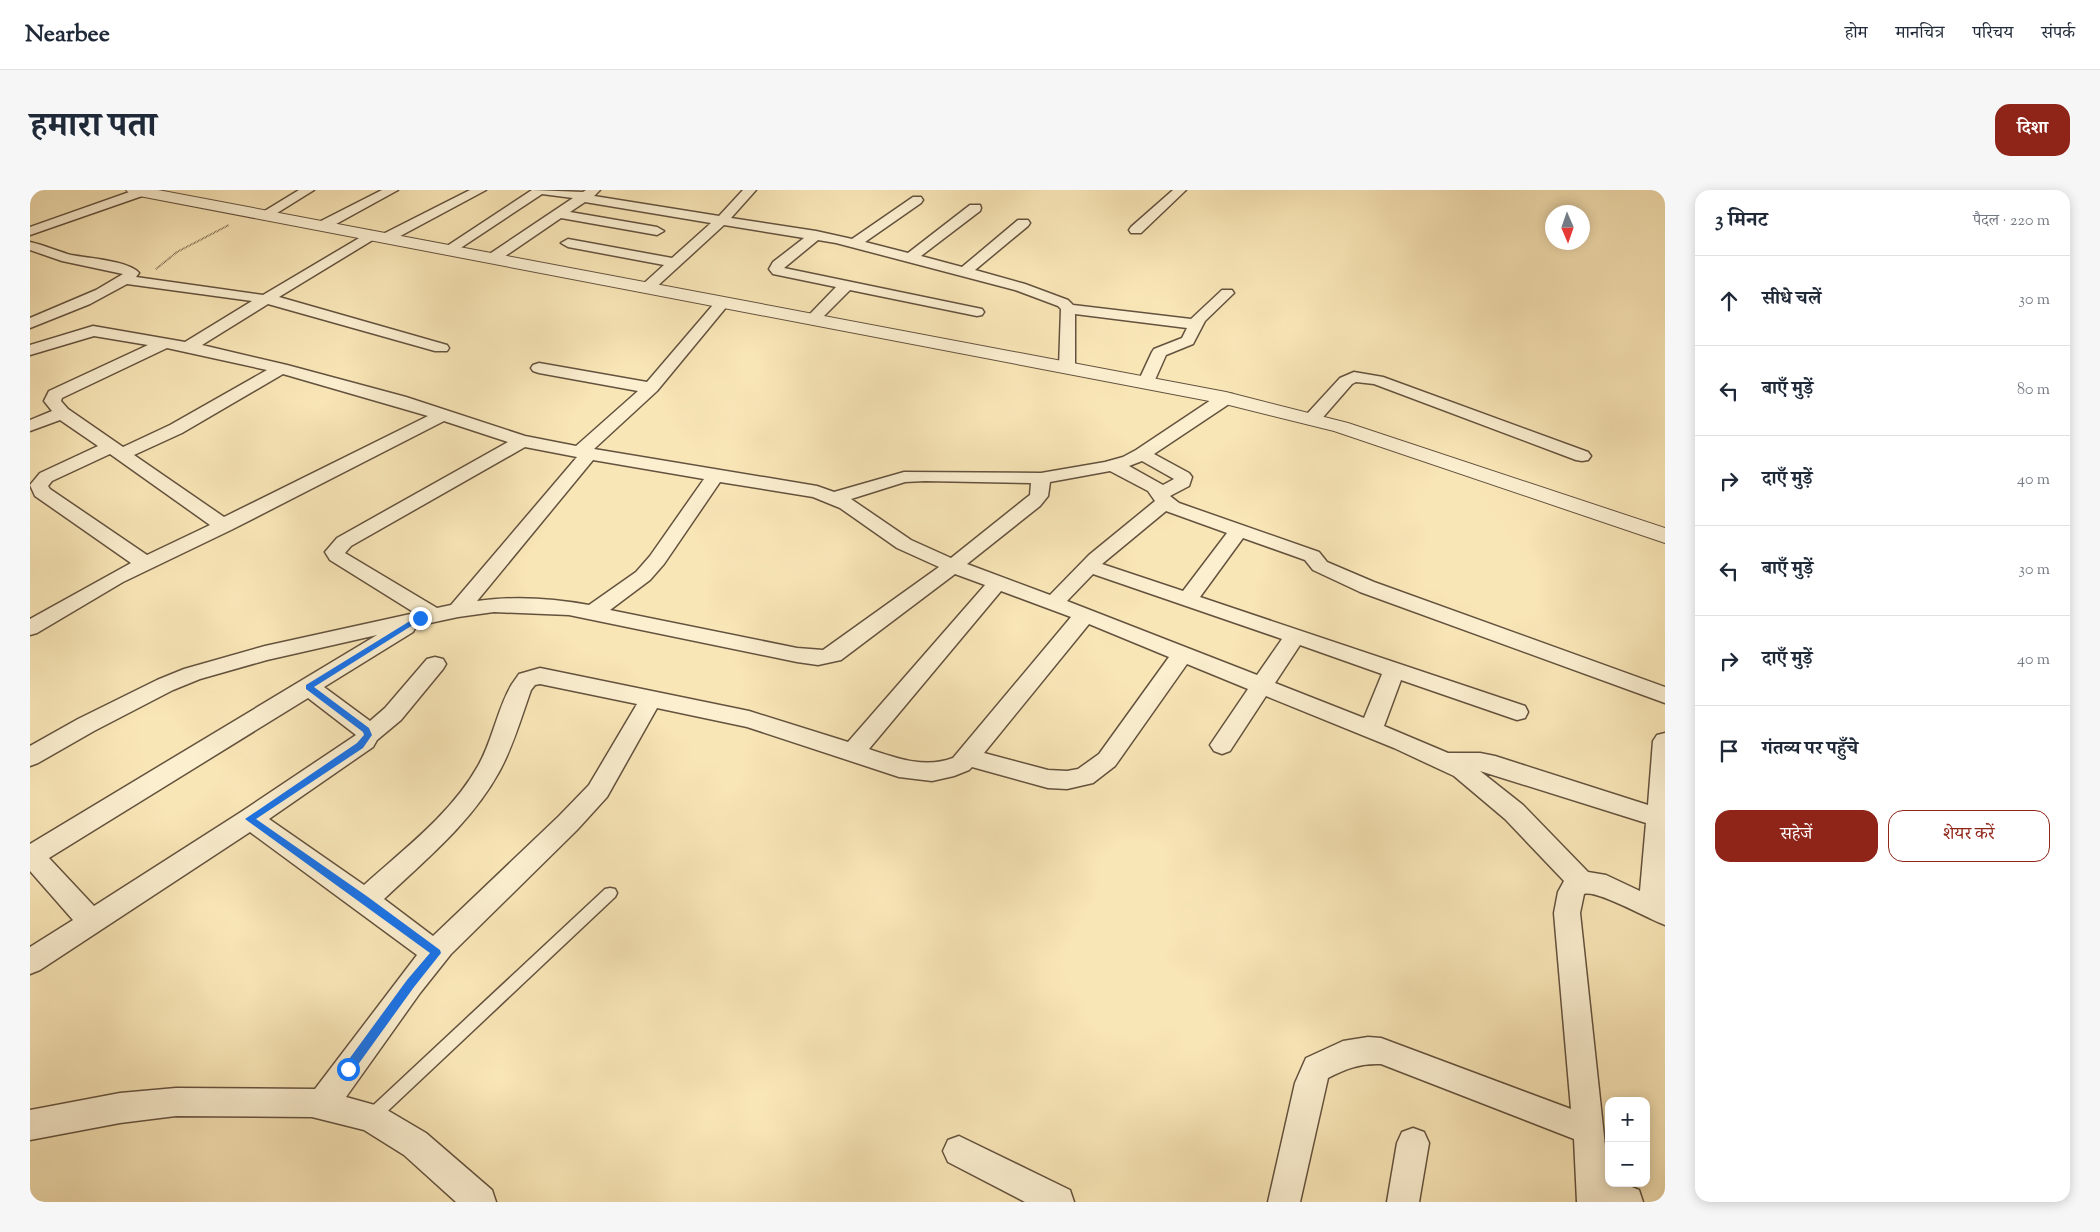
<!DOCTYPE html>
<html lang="hi">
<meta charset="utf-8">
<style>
:root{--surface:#fff;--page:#f6f6f7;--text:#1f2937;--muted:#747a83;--line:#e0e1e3;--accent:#8f2418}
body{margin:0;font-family:"Sorts Mill Goudy","Noto Serif Devanagari",serif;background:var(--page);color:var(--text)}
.controls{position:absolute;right:15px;bottom:15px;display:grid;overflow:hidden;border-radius:10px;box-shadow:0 2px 12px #0003}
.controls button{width:45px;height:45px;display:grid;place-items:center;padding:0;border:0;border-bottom:1px solid var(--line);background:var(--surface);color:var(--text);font:25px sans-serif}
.compass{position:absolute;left:1515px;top:15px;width:45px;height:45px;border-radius:50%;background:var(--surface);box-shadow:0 2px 12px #0003;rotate:178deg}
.stop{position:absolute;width:15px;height:15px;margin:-11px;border:4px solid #1a73e8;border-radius:50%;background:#fff}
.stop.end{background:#1a73e8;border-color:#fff;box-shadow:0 1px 5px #0008}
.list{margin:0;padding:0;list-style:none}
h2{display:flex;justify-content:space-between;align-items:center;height:65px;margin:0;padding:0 20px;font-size:21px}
h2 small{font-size:16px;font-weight:400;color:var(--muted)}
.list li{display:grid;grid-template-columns:32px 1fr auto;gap:15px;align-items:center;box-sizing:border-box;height:90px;padding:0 20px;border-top:1px solid var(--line)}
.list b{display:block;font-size:19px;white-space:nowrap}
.list em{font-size:16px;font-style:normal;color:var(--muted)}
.actions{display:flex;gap:10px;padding:15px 20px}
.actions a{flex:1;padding:11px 0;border:1px solid var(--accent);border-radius:15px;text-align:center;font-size:18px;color:var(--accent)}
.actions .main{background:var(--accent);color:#fff}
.icon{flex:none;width:28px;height:28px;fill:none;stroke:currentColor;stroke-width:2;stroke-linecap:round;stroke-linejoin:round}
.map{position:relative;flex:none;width:1635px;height:1012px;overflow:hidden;border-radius:15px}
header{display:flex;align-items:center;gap:30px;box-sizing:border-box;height:70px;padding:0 25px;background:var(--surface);border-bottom:1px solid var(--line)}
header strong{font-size:24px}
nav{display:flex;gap:28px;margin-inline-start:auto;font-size:18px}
.intro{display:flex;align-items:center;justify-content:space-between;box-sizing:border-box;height:120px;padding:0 30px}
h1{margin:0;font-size:35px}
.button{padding:12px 22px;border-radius:15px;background:var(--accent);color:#fff;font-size:18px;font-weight:700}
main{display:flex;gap:30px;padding:0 30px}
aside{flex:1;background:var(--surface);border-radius:15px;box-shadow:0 2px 12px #0003}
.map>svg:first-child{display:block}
</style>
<header>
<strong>Nearbee</strong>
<nav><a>होम</a><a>मानचित्र</a><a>परिचय</a><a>संपर्क</a></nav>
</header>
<div class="intro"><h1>हमारा पता</h1><a class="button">दिशा</a></div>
<main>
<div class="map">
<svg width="1635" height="1012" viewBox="0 0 1635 1012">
<rect width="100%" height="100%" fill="#f9e6b7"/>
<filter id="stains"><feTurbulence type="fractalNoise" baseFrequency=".004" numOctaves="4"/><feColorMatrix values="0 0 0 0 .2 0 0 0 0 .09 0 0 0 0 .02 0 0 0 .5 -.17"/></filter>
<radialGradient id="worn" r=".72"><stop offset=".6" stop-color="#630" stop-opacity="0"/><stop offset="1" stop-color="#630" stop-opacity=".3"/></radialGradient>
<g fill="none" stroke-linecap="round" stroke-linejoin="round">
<defs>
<path id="service" d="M580,698l5,1 2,4 -2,4 -239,225 -5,2 -5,-2 -3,-5 3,-5 239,-223z"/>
<path id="minor" d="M105,0h11l1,2 -2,3 -115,40v-8z
M269,0h15l-45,28 -5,1 -6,-4z
M352,0h16l-71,39h-10l-2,-3 2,-3z
M440,0h16l-95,51 -5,1 -7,-4 2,-3z
M502,0l51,2 3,-2h14l-6,6 125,20 24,-26h13l-25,28 85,13 36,8 61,-42h8l2,3 -2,3 -56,39 43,11 62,-48h10l1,3 -1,3 -59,45 41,11 56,-47h10l2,3 -2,3 -53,44 50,14 43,16 5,5 118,14 31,-29h10l2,3 -29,28 -12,23 -27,11 -12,27 -2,3h-12l-2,-3 14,-30 2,-3 28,-11 5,-10 -112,-14v53l-2,3h-12l-2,-3 2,-58 -3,-3 -43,-16 -179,-47 -18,-3 -34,28 193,40 5,1 2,3 -2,3 -5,1 -127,-26 -31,31h-10l-2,-3 2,-3 27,-28 -63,-13 -4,-5 4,-7 31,-24 -80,-13 -72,66h-10l-2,-3 2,-3 22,-20 -96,-18 -7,-4 7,-4 104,19 39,-35 -126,-21 -15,10 87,15 7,4 -7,4 -96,-17 -63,43h-10l-2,-3 2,-3 85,-57 -31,-4 -89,59 -5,1 -7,-4z
M1143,0h13l-45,43h-10l-2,-3 2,-3z
M341,41l7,4 -2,3 -97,59 168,48 2,3 -2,3h-12l-167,-47 -66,41 85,20 119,32 119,39 51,10 62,-55 -99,-18 -6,-2 -2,-3 2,-3 6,-2 108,19 71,-83h10l2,3 -2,3 -71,86 -63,58 223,37 17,6 70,-20 137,1 64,-11 18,-5 13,-7 84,-56h12l2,4 -2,4 -78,52 35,19 3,4 -3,9 -19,10 9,7 140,49 8,10 47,20 291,105v16l-305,-111 -47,-22 -8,-10 -62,-22 -43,59 325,109 3,6 -3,6 -8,2 -116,-40 -17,46 64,27h32l15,3 153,49 5,-64 4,-6 8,-2v192c-17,-6 -67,-35 -81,-31l-4,19 29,270h13l17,7 4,12h-66l-3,-63 -193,-75c-21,-1 -36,5 -53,14l-28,124h-32l27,-119 11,-25 37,-17 25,-4 13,1 190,71 -17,-196 4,-21 6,-11 -59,-62 -51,-43 -60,-28 -128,-52 -36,55 -8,3 -8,-3 -4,-6 38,-56 -61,-25 -72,102 -22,17 -26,6 -19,-1 -76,-21 -3,3 -15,6 -22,5 -33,-4 -152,-50 -90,-19 -50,89 -30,33 -126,124 -31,39 -74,104 36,10 44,26 66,57 4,12h-40l-52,-47 -40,-25 -52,-13 -136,-1 -56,7 -90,17v-30l90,-17 56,-5 139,1 102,-134 -167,-123 -210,138 -10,4v-27l43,-27 -43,-49v-27l347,-209 -110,25 -67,19 -27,11 -79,41 -56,32 -8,3v-20l48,-27 79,-39 27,-11 81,-23 150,-33 -85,-53 -5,-8 12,-14 171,-96 -64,-21 -213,109 -108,52 -86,51 -7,2v-16l101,-56 -96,-67 -5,-11 10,-12 58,-27 -38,-26 -30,11v-11l22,-9 -8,-10 5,-10 99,-46 -54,-9 -64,19v-10l63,-19 92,16 67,-41 -125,-17 -37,20 -60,24v-10l66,-28 27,-16 -61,-13 -32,-11v-8c14,3 27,9 41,13 16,3 59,6 68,18l-3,4 127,18zM137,158l100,22 -97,55 -47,22 -55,-38 -7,-8 1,-3zM253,184l145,42 -204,101 -90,-62 48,-22zM495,257l52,10 -126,148 -14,3 -92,-55 6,-7zM80,264l100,71 -63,30 -97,-66 -2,-3 4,-5zM563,270l111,19 -54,77 -14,16 -47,33c-37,-7 -75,-9 -112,-4zM1112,271l32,18 -11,6 -34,-19zM1080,281l38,20 7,10 -66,54 -39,40 -83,-31 73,-58 8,-10 2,-14zM895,291l106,2 -1,12 -4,3 -75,60 -40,-18 -60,-41 54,-17zM690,292l93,15 27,11 57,40 42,19 -116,83 -26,-2 -187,-38 40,-30 14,-16zM1136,321l61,22 -44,58 -81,-27zM925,384l30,11 -137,157 -99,-31 -209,-43 -21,6 -7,10c-15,25 -19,56 -34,82 -27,48 -74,83 -114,119l-95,-66 104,-72 4,-7 24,-20 42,-51 3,-5 -3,-5 -8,-2 -8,2 -42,49 -15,13 -46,-34 89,-55 3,-6 42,-9 36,-5 75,3 228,47 21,3 23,-5zM1063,384l189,65 -25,36 -190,-74zM971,401l70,26 -118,141c-28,11 -57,0 -84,-9zM1059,434l80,33 -70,97 -21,15 -11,2 -19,-1 -64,-17zM1270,455l82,29 -18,44 -89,-35zM510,494l97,20 -48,81 -30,31 -126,120 -49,-37c41,-39 87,-76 115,-127 14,-25 22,-54 32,-82l4,-5zM278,508l48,37 -115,77 -147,94 -45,-48zM1450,581l166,52 -6,68 -34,-16 -18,-3 -65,-67z
M1324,182l29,5 205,75 3,4 -3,4 -6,1 -6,-1 -202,-76 -18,-2 -4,2 -34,39h-12l-2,-4 2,-4 34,-37z
M1383,938l11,4 5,11 -10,59h-32l10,-59 5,-11z
M929,946l111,54 4,12h-49l-77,-40 -5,-11 5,-11z"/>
<path id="tertiary" d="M96,0h32l1068,202 122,31 317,105v15l-331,-112 -109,-27 -1091,-209 -5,-2z"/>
</defs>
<!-- service casing -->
<use href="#service" stroke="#64523e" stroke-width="3"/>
<!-- minor casing -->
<use href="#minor" stroke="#64523e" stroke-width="3"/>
<!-- tertiary casing -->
<use href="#tertiary" stroke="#64523e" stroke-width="2"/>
<!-- path -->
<path stroke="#322116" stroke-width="2" stroke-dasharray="0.5 1" stroke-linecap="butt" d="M126,79l21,-17 52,-27"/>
<!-- service -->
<use href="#service" fill="#fbefd0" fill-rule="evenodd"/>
<!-- minor -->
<use href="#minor" fill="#fbefd0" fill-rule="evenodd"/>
<!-- tertiary -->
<use href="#tertiary" fill="#fbefd0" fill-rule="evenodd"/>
</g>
<!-- route -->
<path fill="#1a73e8" d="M388,426l6,2 -110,69 55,41 3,7 -9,13 -107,71 112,78 72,53 1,3 -27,34 -62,86 -4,1 -4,-1 -1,-4 1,-3 63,-86 23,-27 -185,-134 112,-76 7,-8 -1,-3 -57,-43v-4z"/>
<rect width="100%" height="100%" filter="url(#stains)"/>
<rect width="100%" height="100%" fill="url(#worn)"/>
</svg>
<div class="controls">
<button>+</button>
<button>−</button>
</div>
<svg class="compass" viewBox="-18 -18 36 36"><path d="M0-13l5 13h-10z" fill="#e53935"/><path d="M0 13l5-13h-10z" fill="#747a83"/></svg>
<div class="stop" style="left:318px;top:879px"></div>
<div class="stop end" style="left:390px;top:428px"></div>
</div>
<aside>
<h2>3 मिनट<small>पैदल · 220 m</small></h2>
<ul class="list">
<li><svg class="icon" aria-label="ahead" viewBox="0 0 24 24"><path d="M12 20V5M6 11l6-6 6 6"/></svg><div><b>सीधे चलें</b></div><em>30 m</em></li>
<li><svg class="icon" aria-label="left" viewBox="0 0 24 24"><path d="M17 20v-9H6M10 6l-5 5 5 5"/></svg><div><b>बाएँ मुड़ें</b></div><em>80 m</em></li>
<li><svg class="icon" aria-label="right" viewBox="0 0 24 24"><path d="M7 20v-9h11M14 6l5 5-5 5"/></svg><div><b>दाएँ मुड़ें</b></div><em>40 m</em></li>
<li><svg class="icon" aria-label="left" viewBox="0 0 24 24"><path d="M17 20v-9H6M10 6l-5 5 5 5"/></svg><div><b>बाएँ मुड़ें</b></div><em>30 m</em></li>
<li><svg class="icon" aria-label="right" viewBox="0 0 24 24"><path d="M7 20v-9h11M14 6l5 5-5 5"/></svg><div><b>दाएँ मुड़ें</b></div><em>40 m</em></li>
<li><svg class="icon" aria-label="arrive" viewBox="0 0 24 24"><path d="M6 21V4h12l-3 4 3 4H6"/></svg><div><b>गंतव्य पर पहुँचे</b></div></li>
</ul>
<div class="actions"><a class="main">सहेजें</a><a>शेयर करें</a></div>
</aside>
</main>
